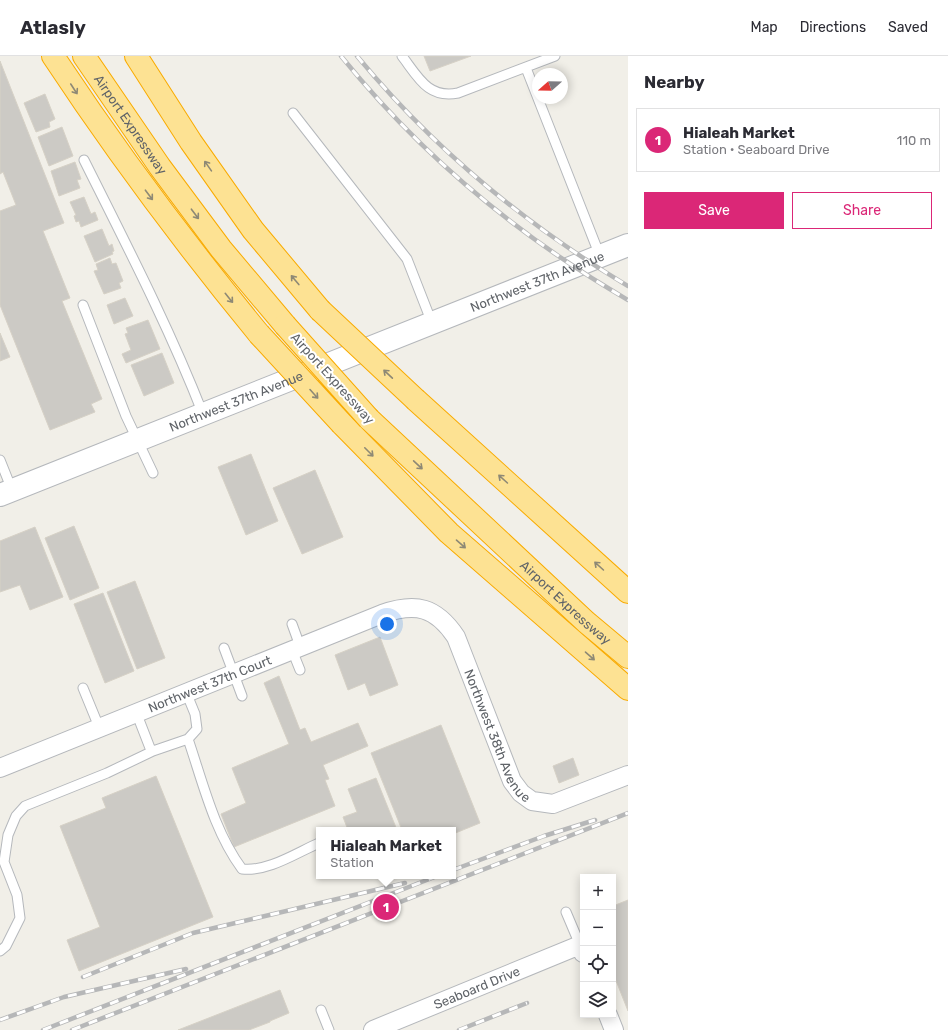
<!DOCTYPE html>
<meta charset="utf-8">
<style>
:root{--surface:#fff;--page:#f2f2f3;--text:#2b2b33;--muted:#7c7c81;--line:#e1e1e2;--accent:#db2777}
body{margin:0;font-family:Rubik,sans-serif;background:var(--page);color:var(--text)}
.controls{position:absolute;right:12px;bottom:12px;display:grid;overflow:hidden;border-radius:0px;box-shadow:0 2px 10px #0003}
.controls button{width:36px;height:36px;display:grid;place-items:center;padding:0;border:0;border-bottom:1px solid var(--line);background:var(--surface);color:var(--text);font:20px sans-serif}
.compass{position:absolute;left:532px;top:12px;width:36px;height:36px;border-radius:50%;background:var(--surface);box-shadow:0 2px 10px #0003;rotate:250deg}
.you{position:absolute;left:387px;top:568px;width:14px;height:14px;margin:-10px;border:3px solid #fff;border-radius:50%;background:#1a73e8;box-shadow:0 0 0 6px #1a73e833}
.badge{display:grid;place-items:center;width:26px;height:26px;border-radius:50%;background:var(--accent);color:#fff;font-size:13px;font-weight:700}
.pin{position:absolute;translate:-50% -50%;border:2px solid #fff;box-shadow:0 1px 4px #0006}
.popup{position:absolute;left:316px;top:771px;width:140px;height:52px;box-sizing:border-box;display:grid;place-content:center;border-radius:0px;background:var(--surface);filter:drop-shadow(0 1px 3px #0005);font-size:13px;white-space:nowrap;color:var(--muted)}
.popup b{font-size:15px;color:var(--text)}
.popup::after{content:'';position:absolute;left:50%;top:100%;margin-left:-8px;border:8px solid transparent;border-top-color:var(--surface)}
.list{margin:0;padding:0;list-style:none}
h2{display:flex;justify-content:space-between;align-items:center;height:52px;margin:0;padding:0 16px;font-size:17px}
h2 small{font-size:13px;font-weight:400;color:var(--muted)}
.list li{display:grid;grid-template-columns:26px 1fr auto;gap:12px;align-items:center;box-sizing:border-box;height:64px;margin:0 8px 8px;padding:0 8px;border:1px solid var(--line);border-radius:0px}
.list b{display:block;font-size:15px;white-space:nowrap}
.list p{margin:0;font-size:13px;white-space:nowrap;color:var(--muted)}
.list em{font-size:13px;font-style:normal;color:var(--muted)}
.actions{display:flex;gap:8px;padding:12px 16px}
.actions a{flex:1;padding:9px 0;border:1px solid var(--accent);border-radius:0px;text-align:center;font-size:14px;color:var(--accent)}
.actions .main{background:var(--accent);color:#fff}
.icon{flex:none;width:22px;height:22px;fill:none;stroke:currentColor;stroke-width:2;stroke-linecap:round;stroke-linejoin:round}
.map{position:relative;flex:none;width:628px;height:974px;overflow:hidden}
header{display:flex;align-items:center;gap:24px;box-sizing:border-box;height:56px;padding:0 20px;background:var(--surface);border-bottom:1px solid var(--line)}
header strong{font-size:19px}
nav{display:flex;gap:22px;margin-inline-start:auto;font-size:14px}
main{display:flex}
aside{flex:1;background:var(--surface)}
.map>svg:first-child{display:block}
</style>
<header>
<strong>Atlasly</strong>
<nav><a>Map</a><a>Directions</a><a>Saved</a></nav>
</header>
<main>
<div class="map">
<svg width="628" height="974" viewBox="0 0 628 974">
<rect width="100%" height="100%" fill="#f1efe8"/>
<!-- building -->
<path fill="#cccac5" stroke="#d6d1c6" d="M424,0h47l-41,15z
M0,5l64,162 -21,8 27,67 -8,3 40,98 -11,5 4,8 -45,18 -50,-125v-94l16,-6 -13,-33 -3,2z
M45,38l10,25 -6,3 1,5 -14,5 -12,-29z
M62,71l11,29 -24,10 -11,-29z
M75,106l6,17 -4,1 3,8 -21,8 -8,-25z
M84,141l7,17 4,-2 3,8 -17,7 -2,-6 -3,1 -2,-6 2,-1 -6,-13z
M102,173l7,17 3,-2 2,7 -2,1 1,2 -18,8 -11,-26z
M110,202l2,6 4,-1 7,18 -4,2 2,5 -17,6 -10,-23 4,-1 -2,-6z
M125,242l8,18 -19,8 -7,-19z
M148,264l12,29 -34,14 -4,-9 9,-4 -6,-16 3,-1 -2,-5z
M0,277l10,24 -10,4z
M162,297l12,30 -30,13 -13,-31z
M251,398l27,67 -32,14 -28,-68z
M315,414l28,67 -41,17 -29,-66z
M74,470l25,62 -29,12 -25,-62z
M35,471l28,70 -33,13 -10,-25 -20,7v-51z
M135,525l30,77 -28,11 -30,-77z
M103,537l31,78 -29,12 -31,-79z
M380,581l18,48 -28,11 -5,-13 -17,7 -13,-35z
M279,620l21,54 5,-2 6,14 47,-19 10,23 -45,19 6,14 -4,1 10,26 -101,41 -13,-33 25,-11 -14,-35 57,-24 -25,-61z
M441,669l39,98 -27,11v-4h-51l-31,-77z
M573,702l6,17 -20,8 -6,-17z
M156,720l57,141 -134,54 -12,-31 33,-13 -40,-101 46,-18 -4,-10z
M376,722l21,52h-49l-5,-13 14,-5 -9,-23z
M628,844v111l-15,-38v-67z
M280,934l9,23 -19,8v1l-21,8h-71z"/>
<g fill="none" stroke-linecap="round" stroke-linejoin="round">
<defs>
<path id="service" d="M402,0c16,21 26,43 56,37l97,-37
M526,12l74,188
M293,57l114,146 25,64
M84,104c42,84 85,167 119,254
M83,249l43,111 27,57
M0,404l12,30
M292,568l8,22
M224,592l18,48
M292,594l8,20
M83,632l16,39
M136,656l14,36 3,3 35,-12 9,-10 -2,-15 -9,-22
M188,683c15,44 26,92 54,130 26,3 54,-16 77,-26
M566,856l14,33
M0,895l6,-5 14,-28 -3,-23 -13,-33 4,-27 8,-19 9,-10 82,-33 46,-22
M321,954l8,20"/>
<g id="minor">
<path id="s1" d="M0,712l382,-154c34,-12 54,-7 74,23l56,144 9,12 11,8 21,3 75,-29"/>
<path d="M608,959l6,15"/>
<path id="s2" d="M373,974l207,-85 3,8"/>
</g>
<g id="tertiary">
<path id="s3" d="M0,439l628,-250"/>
</g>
<g id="motorway">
<path d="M53,0c64,97 133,189 206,278"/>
<path id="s4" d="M84,0l76,111 61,82 64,76"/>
<path d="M136,0l55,86 62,88 67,80"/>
<path d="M416,344l212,192"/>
<path id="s5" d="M369,363l217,203 42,35"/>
<path d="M342,368l107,109 179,156"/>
</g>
</defs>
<!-- service casing -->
<use href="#service" stroke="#b5b8bc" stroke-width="11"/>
<!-- minor casing -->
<use href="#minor" stroke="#b5b8bc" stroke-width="20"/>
<!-- tertiary casing -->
<use href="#tertiary" stroke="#b5b8bc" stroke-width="24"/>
<!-- motorway casing -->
<use href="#motorway" stroke="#f9ab00" stroke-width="24"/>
<!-- service -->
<use href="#service" stroke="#fff" stroke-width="9"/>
<!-- minor -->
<use href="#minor" stroke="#fff" stroke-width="18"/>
<!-- tertiary -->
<use href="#tertiary" stroke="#fff" stroke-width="22"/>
<!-- motorway -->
<use href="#motorway" stroke="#fde293" stroke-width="22"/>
<defs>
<path id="rail" d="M341,0c80,99 177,180 287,244
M357,0c77,93 167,168 271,230
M453,814l91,-34 51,-16
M83,921l110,-44 212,-50
M0,964l64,-23 122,-28
M43,974l394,-154
M72,974l556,-217
M459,974l68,-27"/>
</defs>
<!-- rail casing -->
<use href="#rail" stroke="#b6b7b8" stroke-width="4.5"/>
<!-- rail -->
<use href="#rail" stroke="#fff" stroke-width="3" stroke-dasharray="9" stroke-linecap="butt"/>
<defs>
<path id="motorway-bridge" d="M320,254l96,90
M285,269l84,94
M259,278l83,90"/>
</defs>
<!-- motorway-bridge casing -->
<use href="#motorway-bridge" stroke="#f9ab00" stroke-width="24" stroke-linecap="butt"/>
<!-- motorway-bridge -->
<use href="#motorway-bridge" stroke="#fde293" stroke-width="22"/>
</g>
<!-- one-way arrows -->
<defs><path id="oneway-shaft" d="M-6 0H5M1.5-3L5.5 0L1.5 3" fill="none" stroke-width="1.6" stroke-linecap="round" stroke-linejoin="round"/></defs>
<g stroke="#8e8975">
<use href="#oneway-shaft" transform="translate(74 33) rotate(57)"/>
<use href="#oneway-shaft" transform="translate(208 110) rotate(-125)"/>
<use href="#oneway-shaft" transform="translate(149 139) rotate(53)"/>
<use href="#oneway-shaft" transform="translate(195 158) rotate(53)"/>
<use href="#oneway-shaft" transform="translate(295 224) rotate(-130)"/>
<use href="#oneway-shaft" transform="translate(229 242) rotate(51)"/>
<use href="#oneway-shaft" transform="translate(388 318) rotate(-137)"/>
<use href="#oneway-shaft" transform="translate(314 338) rotate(48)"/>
<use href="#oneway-shaft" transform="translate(369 396) rotate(45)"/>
<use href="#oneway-shaft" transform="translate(418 409) rotate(43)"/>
<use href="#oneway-shaft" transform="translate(503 423) rotate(-138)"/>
<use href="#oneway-shaft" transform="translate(461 488) rotate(41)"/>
<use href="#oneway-shaft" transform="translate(599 510) rotate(-138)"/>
<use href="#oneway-shaft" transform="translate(590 600) rotate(41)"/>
</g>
<g text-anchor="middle" stroke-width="4" stroke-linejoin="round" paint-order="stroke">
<!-- street labels -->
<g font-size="13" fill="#5f6368" stroke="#fff">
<text dy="5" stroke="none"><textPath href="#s4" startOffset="83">Airport Expressway</textPath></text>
<text dy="5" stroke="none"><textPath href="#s3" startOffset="578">Northwest 37th Avenue</textPath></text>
<text transform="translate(333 322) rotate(48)" y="5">Airport Expressway</text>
<text dy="5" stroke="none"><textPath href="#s3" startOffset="254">Northwest 37th Avenue</textPath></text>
<text dy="5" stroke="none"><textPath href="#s5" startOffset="269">Airport Expressway</textPath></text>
<text dy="5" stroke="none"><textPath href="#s1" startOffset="226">Northwest 37th Court</textPath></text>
<text dy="5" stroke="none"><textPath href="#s1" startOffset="605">Northwest 38th Avenue</textPath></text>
<text dy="5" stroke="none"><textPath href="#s2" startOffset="112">Seaboard Drive</textPath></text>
</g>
</g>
</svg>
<div class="controls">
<button>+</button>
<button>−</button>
<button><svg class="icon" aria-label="locate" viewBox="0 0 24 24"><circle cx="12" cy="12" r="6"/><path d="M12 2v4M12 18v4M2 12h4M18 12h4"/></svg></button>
<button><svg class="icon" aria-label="layers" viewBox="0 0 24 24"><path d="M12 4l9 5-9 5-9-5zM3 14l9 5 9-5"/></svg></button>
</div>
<svg class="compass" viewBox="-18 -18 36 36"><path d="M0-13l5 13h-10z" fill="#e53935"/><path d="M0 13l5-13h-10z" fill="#7c7c81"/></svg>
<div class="you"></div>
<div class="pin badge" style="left:386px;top:851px">1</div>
<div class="popup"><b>Hialeah Market</b>Station</div>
</div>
<aside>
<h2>Nearby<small></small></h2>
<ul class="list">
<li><span class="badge">1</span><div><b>Hialeah Market</b><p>Station · Seaboard Drive</p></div><em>110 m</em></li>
</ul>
<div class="actions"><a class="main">Save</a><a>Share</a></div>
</aside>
</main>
